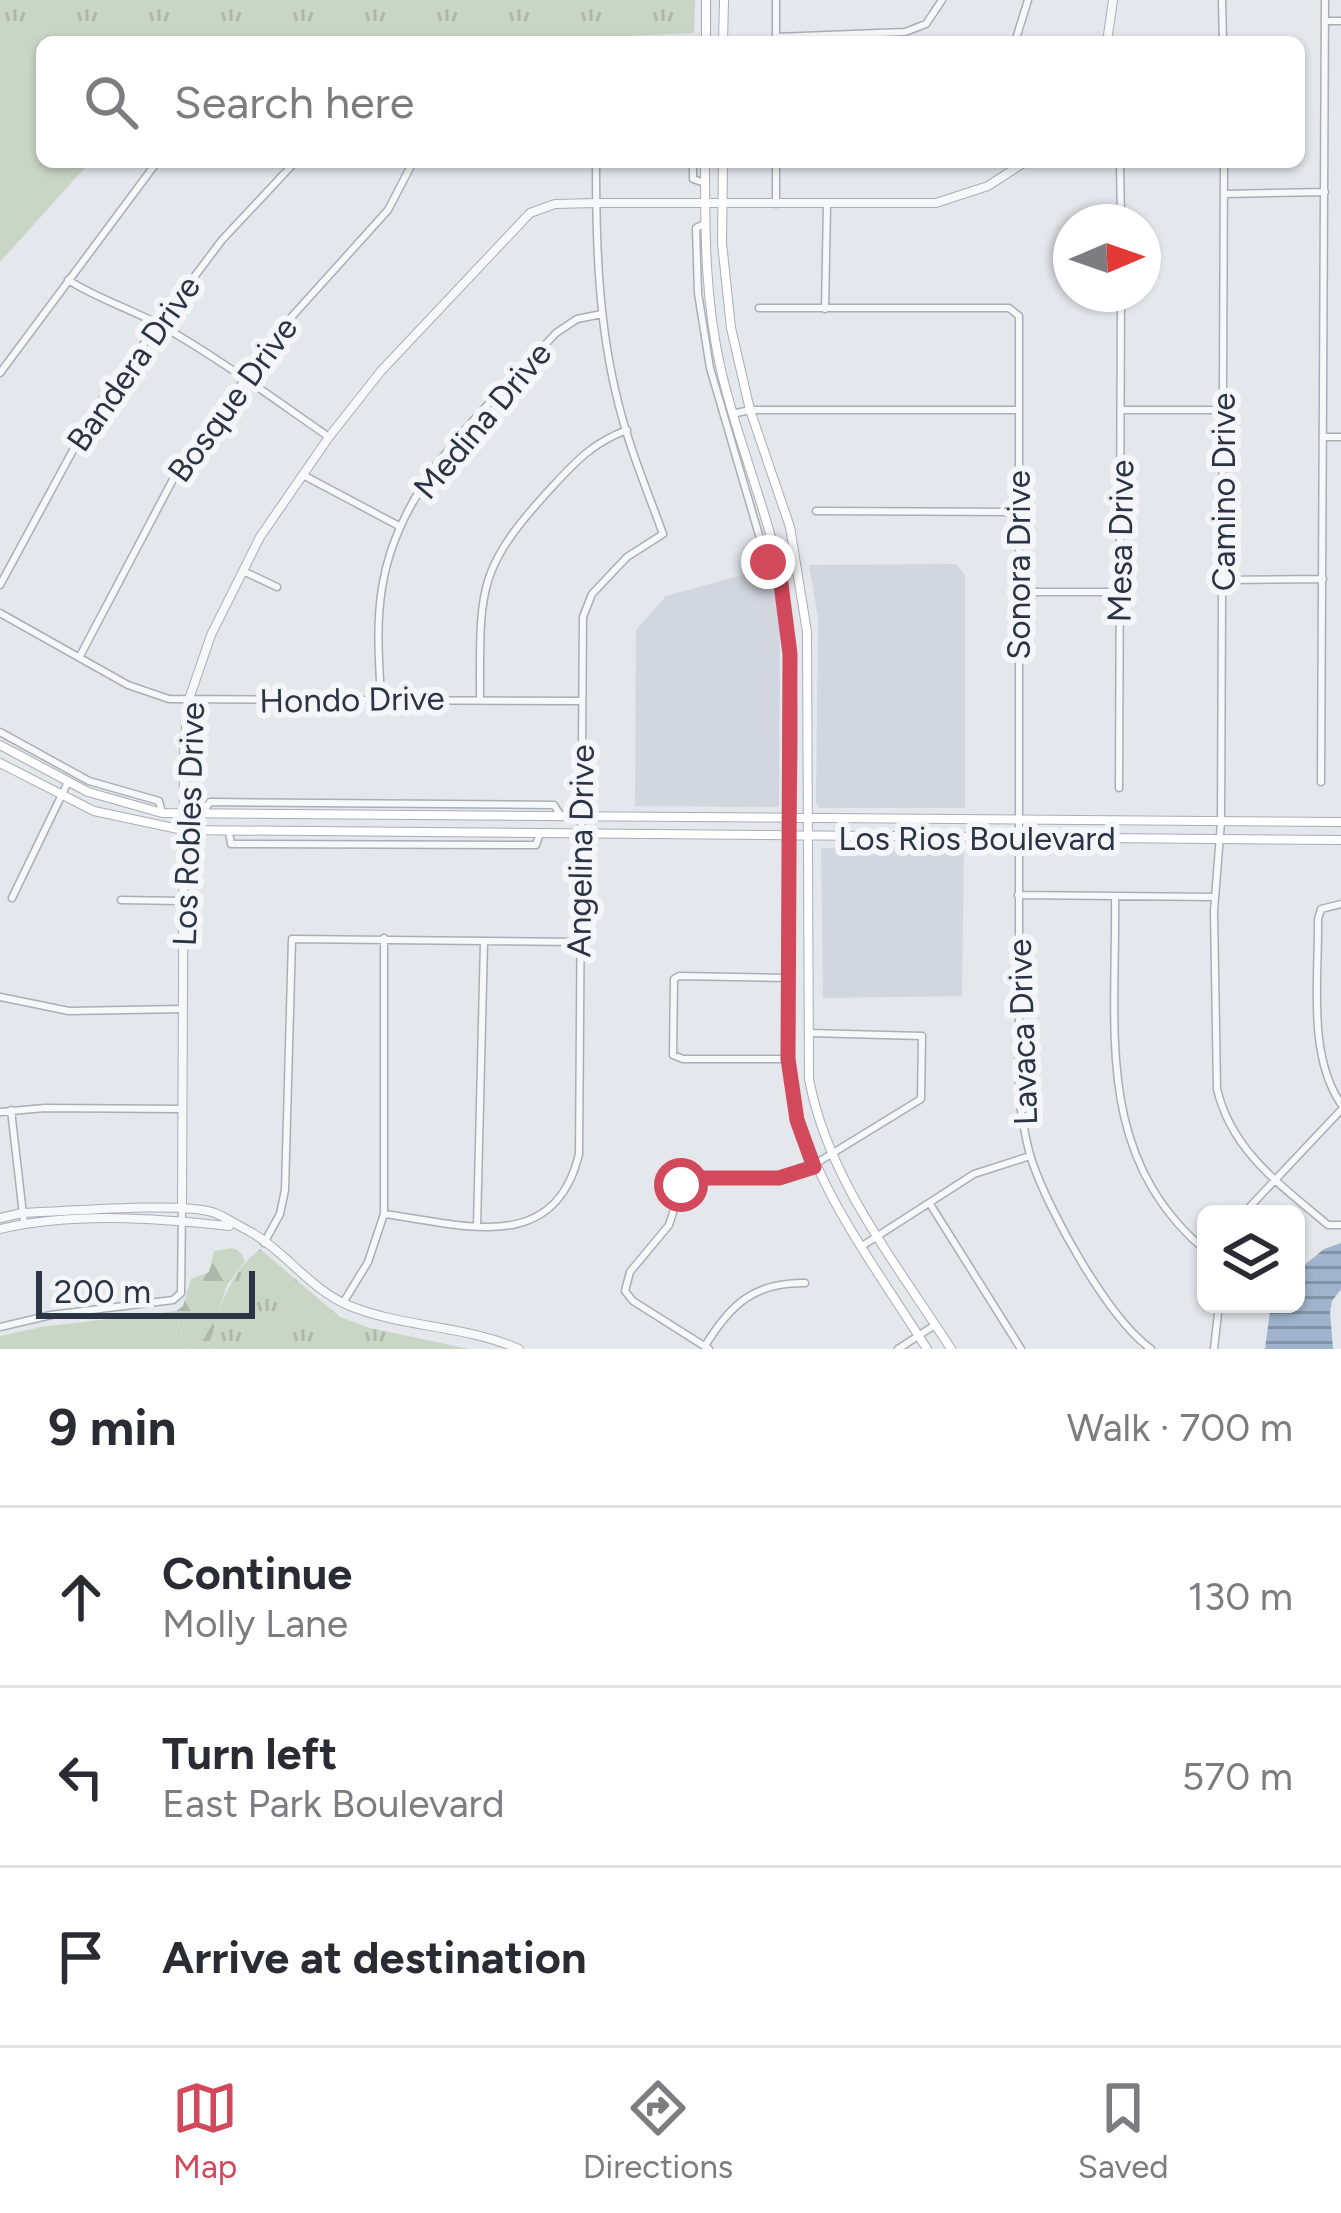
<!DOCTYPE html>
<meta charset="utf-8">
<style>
:root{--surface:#fff;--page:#f2f2f3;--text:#2b2b33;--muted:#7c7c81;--line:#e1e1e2;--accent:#d1495b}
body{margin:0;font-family:Figtree,sans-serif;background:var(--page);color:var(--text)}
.controls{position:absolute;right:36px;bottom:36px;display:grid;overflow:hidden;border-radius:18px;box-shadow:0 3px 9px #0004}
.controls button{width:108px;height:108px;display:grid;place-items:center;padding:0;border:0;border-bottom:3px solid var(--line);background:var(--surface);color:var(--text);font:60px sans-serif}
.compass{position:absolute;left:1053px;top:204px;width:108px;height:108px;border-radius:50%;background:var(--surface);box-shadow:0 3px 9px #0004;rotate:88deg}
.scale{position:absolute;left:36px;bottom:30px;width:219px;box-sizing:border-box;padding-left:12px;border:6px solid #2b3445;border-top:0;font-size:33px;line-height:42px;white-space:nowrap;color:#2b3445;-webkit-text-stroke:9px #f4f6f9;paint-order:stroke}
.stop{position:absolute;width:36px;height:36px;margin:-27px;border:9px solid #d1495b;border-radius:50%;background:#fff}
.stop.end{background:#d1495b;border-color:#fff;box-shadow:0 3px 12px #0008}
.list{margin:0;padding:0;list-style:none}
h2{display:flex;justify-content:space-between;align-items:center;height:156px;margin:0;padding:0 48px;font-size:51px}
h2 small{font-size:39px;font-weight:400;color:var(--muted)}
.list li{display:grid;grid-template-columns:78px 1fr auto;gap:36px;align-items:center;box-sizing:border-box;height:180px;padding:0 48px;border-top:3px solid var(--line)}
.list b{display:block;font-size:45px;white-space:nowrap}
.list p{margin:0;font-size:39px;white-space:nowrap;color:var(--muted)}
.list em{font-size:39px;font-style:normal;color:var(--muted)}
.icon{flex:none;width:66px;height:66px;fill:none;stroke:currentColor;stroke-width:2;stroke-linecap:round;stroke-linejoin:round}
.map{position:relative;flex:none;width:1341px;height:1349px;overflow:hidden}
.search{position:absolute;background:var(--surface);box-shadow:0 3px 9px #0004;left:36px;right:36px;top:36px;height:132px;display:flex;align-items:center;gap:30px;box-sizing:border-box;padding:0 42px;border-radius:18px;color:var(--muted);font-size:45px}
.sheet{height:696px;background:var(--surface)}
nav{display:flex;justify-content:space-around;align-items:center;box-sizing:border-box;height:168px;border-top:3px solid var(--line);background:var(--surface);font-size:33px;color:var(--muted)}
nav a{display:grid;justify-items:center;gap:6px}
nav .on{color:var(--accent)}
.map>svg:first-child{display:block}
</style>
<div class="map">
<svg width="1341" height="1349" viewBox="0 0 1341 1349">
<defs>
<pattern id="forest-firs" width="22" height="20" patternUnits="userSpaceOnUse" patternTransform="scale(3)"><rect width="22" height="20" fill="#c9d6c5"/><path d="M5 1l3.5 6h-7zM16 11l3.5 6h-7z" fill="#adb8ab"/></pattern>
<pattern id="park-tufts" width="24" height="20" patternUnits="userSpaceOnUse" patternTransform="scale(3)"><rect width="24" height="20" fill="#c9d6c5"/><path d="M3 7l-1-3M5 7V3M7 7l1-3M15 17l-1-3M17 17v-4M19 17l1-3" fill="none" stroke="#adb8ab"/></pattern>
<pattern id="water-rules" width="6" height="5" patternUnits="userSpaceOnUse" patternTransform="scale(3)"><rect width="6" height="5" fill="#9fb4cc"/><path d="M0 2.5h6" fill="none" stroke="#8293a7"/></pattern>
</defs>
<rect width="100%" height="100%" fill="#e4e7ec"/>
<!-- built -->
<path fill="#d2d6de" d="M956,564l9,11v233h-145l-4,-5 2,-185 -9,-53z
M772,567l8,46 -1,194 -144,-1 1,-176 30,-34z
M964,846l-2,150 -139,2 -2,-150z"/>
<!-- green -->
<path fill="#c9d6c5" d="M17,57l22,12 3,93h48l-90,100v-202z
M176,1311l9,38h-185v-13l41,-9z"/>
<!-- forest -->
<path fill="url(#forest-firs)" d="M233,1248l8,5 4,8 -18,24 -19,64h-23l-9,-38 7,-5 8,-27 18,-7 5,-21z"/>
<!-- park -->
<path fill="url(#park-tufts)" d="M0,0h695l-1,33 -200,9h-452v45l-3,-18 -22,-12 -17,3z
M260,1249l80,68 30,11 99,21h-261c11,-38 19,-75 52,-100z"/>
<!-- water -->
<path fill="url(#water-rules)" d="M1341,1243v46l-9,12 -2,11 3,37h-68l6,-45h25v-32l28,-23z"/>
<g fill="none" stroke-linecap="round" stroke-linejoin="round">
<defs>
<path id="minor" d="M776,0v42
M1222,0l1,42
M1325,21h16
M776,37l129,-5 21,-8 16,-24
M1015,42l13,-42
M693,162v17l12,4
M776,162v42
M1120,162l1,60
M1224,162l-3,660 -7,89 3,178c15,63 64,96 111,136h13
M1224,194l101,-2
M704,224l-8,4 2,65 12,75 56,191 10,3
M68,280c30,19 63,29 94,46 58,33 112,73 167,111
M759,308h250l10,8v781c3,21 6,43 13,64 17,51 76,157 119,188
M825,309l2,-104
M0,373l157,-211
M1122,410h101
M732,414l18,-4h269
M1325,437h16
M303,475l96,51
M816,511l202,1
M243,571l34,16
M1224,580l99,-1
M0,585l97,-179 125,-166 73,-78
M1018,592h101
M0,613l128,72 41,14 412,2
M80,656l99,-188 108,-146 101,-112 25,-48
M480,698c0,-109 -4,-129 73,-212 23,-25 41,-44 74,-56
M381,699c-2,-37 -5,-75 1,-111 16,-106 106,-181 174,-255l21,-14 25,-5
M0,732l89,49 70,20 3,12
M1321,782l4,-782
M1119,788l2,-494
M201,815l9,-13 344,3 7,11
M229,832l2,12 299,1h6l4,-12
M1018,895l197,2
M1115,896c2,132 -22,260 91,355
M12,898l56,-116
M121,900l61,1
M1341,904l-20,5 -3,10c1,58 -11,135 23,185
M786,978l-107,-2 -5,3 -1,76 10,4h105
M0,997l69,14 113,-2
M11,1110l13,113
M0,1112l45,-4 137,1
M930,1204l91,145
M384,1214c78,10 170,43 195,-60l4,-537 9,-23 35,-37 36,-23c-16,-44 -34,-87 -45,-132 -20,-79 -22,-159 -22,-240
M1243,1214l98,-104
M477,1226l7,-284
M264,1243l16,-29 5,-24 7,-251 287,3
M862,1246l112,-72 56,-18
M343,1303l25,-41 16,-48v-276
M0,1327l51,-12 122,-15 8,-7 1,-83
M705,1346c25,-41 49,-64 100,-63
M709,1349l-76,-48 -8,-10 5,-19 39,-47 14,-44 11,-3h85l23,-6 119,-73 1,-63 -112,-3
M898,1349l37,-24
M1214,1349l5,-45"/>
<path id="tertiary" d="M1107,42l6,-42
M182,1210l2,-456 4,-52 23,-67 49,-98 69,-100 52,-66 149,-158 25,-9 41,-1h340l52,-17 37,-24
M0,1218l22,-5c40,-1 161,-12 193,0 10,4 22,12 32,17 38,20 63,60 103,76 55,22 114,19 169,43
M0,1229c74,-17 154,-11 229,-3"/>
<path id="secondary" d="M706,42v-42
M723,42l1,-42
M705,162c0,71 0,139 16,208 19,83 56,160 66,246 17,156 -10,316 4,473 21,97 84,177 136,260
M723,162l-1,81 9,85 19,82 40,117 17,105 2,447c19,101 87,184 142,270
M0,745l88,47 74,21 1179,9
M0,763l94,48 89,19 1158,10"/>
</defs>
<!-- minor casing -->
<use href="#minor" stroke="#a9aeb7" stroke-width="9"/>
<!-- tertiary casing -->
<use href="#tertiary" stroke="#a9aeb7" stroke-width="10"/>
<!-- secondary casing -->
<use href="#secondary" stroke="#a9aeb7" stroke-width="10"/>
<!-- minor -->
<use href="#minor" stroke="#f7f8fa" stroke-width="6"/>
<!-- tertiary -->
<use href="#tertiary" stroke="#f7f8fa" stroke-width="8"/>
<!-- secondary -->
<use href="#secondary" stroke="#fff" stroke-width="8"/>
</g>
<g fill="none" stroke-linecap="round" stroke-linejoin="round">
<!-- route -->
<path stroke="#d1495b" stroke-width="15" d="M681,1185l13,-7h85l35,-11 -17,-47 -9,-61 2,-405 -12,-93 -10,1"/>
</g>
<g text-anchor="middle" stroke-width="12" stroke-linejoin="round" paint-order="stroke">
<!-- street labels -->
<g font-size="33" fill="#2b3445" stroke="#f4f6f9">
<text transform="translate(133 363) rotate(-55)" y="12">Bandera Drive</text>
<text transform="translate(232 399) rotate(-54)" y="12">Bosque Drive</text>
<text transform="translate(482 420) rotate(-50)" y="12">Medina Drive</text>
<text transform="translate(1223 492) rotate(-90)" y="12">Camino Drive</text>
<text transform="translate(1120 541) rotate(-89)" y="12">Mesa Drive</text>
<text transform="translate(1018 565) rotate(-90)" y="12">Sonora Drive</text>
<text transform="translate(352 699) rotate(-1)" y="12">Hondo Drive</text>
<text transform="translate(188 824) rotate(-88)" y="12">Los Robles Drive</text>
<text x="977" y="850">Los Rios Boulevard</text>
<text transform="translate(580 851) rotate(-89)" y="12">Angelina Drive</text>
<text transform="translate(1022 1032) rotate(-92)" y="12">Lavaca Drive</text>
</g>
</g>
</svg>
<div class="controls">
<button><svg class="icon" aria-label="layers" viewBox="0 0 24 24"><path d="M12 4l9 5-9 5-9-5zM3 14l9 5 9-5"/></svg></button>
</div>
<svg class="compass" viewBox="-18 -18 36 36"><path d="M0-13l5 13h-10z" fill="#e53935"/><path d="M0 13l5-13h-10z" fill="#7c7c81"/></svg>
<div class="scale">200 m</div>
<div class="stop" style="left:681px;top:1185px"></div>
<div class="stop end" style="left:768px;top:562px"></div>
<div class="search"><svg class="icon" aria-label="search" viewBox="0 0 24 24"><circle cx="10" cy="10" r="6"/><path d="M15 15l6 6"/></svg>Search here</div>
</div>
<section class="sheet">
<h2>9 min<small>Walk · 700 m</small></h2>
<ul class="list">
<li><svg class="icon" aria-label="ahead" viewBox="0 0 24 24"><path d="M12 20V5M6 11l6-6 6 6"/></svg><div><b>Continue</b><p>Molly Lane</p></div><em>130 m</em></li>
<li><svg class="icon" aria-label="left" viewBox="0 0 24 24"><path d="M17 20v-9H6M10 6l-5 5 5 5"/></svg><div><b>Turn left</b><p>East Park Boulevard</p></div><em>570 m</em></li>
<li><svg class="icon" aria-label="arrive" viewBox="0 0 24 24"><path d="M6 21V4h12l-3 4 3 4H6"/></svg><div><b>Arrive at destination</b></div></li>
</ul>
</section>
<nav>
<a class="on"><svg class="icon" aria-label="map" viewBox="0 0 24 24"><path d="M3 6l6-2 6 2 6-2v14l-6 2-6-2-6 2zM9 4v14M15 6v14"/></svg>Map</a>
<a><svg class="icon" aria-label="directions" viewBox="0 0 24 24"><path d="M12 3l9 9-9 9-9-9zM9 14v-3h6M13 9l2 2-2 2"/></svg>Directions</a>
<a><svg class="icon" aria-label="saved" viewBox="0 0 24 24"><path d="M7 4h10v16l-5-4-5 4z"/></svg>Saved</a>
</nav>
